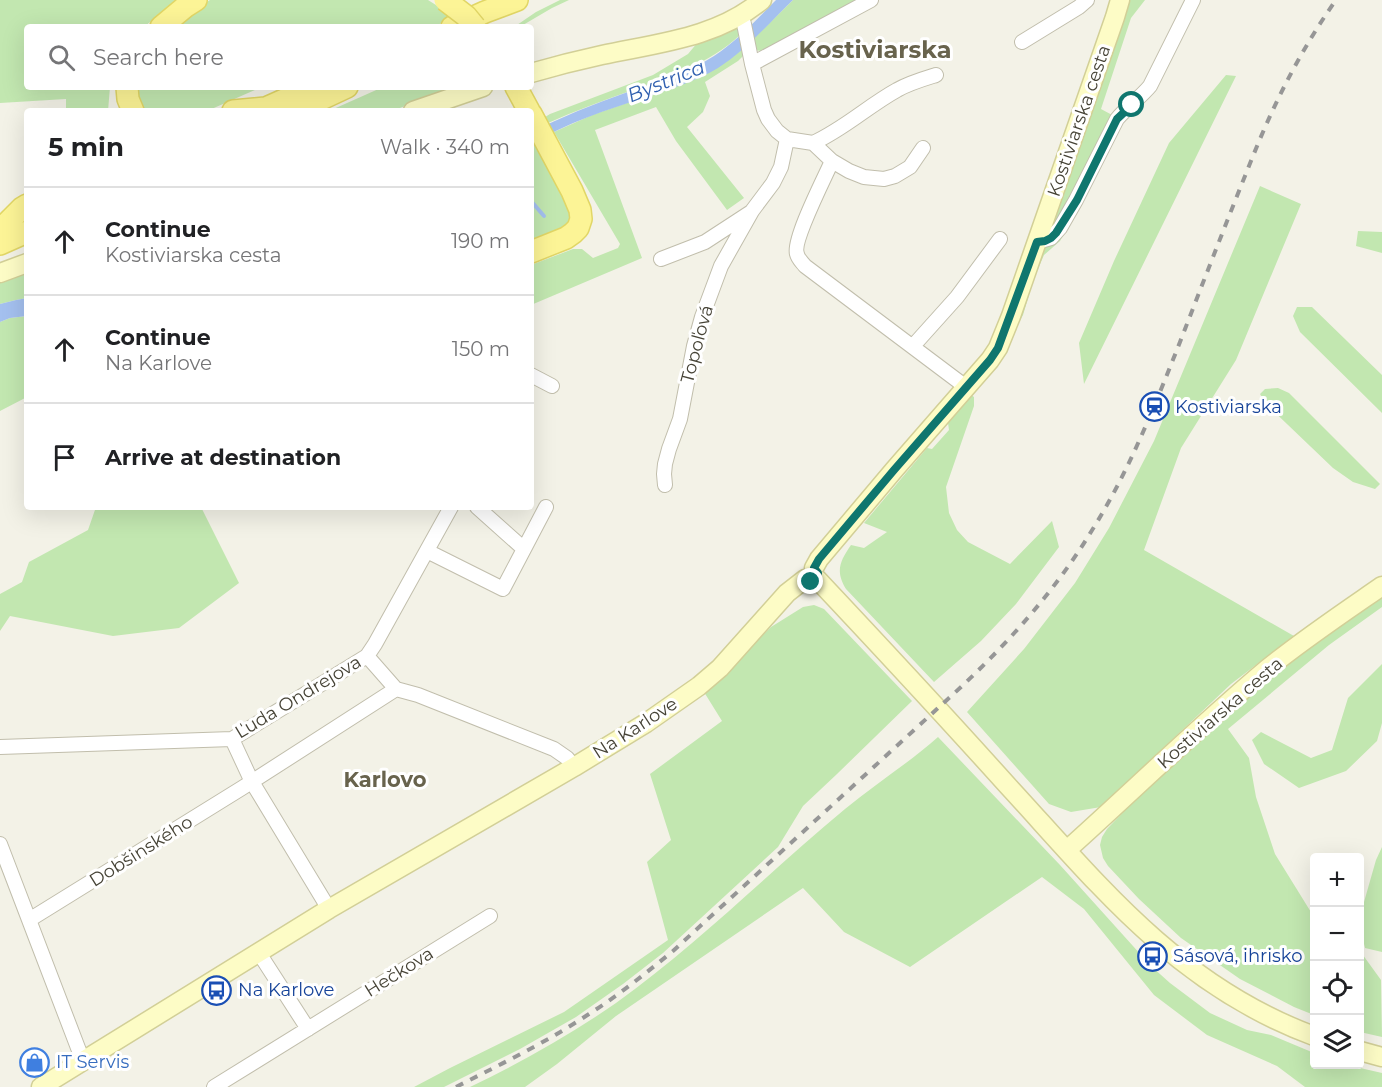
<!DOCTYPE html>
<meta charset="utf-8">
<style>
:root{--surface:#fff;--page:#f2f2f2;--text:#202124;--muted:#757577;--line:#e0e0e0}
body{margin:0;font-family:Montserrat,sans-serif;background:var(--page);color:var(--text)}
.controls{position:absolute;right:18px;bottom:18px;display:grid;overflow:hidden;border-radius:6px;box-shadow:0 6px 24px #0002}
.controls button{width:54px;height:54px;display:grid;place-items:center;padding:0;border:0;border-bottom:2px solid var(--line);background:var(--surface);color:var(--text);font:30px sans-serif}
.stop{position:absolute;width:18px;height:18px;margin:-14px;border:4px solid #0f766e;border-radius:50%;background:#fff}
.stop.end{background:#0f766e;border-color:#fff;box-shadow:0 2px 6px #0008}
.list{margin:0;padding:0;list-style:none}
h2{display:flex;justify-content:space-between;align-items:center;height:78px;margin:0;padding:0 24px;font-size:26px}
h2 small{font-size:20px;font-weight:400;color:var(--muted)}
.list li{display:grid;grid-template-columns:39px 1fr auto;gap:18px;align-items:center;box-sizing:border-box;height:108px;padding:0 24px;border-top:2px solid var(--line)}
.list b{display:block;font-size:22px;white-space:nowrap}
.list p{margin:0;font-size:20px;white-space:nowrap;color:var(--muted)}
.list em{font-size:20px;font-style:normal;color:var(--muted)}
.icon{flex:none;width:33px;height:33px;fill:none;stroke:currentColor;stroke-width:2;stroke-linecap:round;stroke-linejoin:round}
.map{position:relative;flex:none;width:1382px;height:1087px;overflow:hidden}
.search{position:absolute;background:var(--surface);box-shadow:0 6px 24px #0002;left:24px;top:24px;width:510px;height:66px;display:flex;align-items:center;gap:15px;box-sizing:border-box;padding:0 21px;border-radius:6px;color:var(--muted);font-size:22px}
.panel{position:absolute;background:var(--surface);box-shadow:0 6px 24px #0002;left:24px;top:108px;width:510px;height:402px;border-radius:6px}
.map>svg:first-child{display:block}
</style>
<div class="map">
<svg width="1382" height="1087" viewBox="0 0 1382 1087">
<rect width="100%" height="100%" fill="#f3f2e7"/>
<!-- green -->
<path fill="#c2e7b0" d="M0,0h177l-33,27h-117v60h83l-2,24h-42v-12l-66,4z
M210,0h218l27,17 -22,10h-261l7,-7z
M560,0h9l-17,8 -29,17 1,2h-10l22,-15z
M793,0h67l-93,52 -12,-2 -2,-11z
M1128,0h17l-14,18 -30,91 13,7 -46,90 -16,24 -8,5z
M738,25l2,10c-31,29 -71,42 -110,56 -28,10 -55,20 -82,32l-3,-6 5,-3 103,-39 35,-21 10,-12z
M743,49v7l-5,5 -33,21 5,14 -7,16 -16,15 57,71 -17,12 -51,-69 -20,-34 -61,23 47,128 -111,47v-40l42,-16h9l11,9 25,-10 2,-4 -66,-112 38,-17 104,-36z
M1226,75l10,1 -152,308 -5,-41 35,-82 55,-118z
M133,87h129l-55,24h-66z
M383,87h81l-51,16 -21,8h-63z
M536,141l17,30 18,42 -2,9 -5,5 -33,14v-97z
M1260,186l41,18 -65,156 -55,88 -37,102 150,86 -63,48 -130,123 -30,5 -22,-8 -82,-92 57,-63 51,-66 34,-55 45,-87z
M1075,215l-15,26 -16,14 -10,23 -11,37 -9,16 24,-80z
M1358,231l24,1v21l-26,-7z
M27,273v25l-11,2 -16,4v-21z
M1297,307h15l70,68v38l-82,-81 -7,-16z
M27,316v81l-27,14v-89l10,-4z
M1278,388l11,5 91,91 -5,5 -22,-7 -20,-14 -67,-64 -6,-10 5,-5z
M970,394l4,3v9l-28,81 3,26 8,17 11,12 42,22 42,-43 7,26 -43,57 -35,37 -47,41 -88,-93c-11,-18 -6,-28 5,-44l13,3 23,-16 -23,-9 63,-75 5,1 17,-19 -1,-7 17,-26z
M96,507h105l38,76 -60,45 -66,8 -103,-20 -10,15v-37l22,-12 7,-20 59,-32z
M1382,594v13l-53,38 -101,84 21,29 7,39 19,57 39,63v98l-20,-8 -54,-28 -59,-41 -42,-39 -31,-33 -5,-8 -3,-13 2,-8 5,-8 23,-24 134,-122 82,-64z
M814,605l10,4 88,92 -75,73 -34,32 -25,41 -115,106 -40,31 -47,33 -56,32 -76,38h-30l36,-19 114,-56 104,-72 -21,-78 24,-22 -21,-66 72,-53 -18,-29 67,-65 32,-20z
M1382,664v59l-5,18 -31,30 -47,17 -35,-24 -12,-24 9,-8 50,26 21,-8 16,-52z
M938,737l122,128 91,101 19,17 40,30 37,17 24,5 43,18v11l33,1 35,8v14h-77l-28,-21 -70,-31 -53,-40 -70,-86 -42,-32 -132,90 -66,-35 -41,-44 -187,128 -59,48 -32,23h-55c50,-24 100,-52 146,-84 81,-58 152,-130 229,-194 30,-25 64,-46 93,-72z
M1382,847v105l-17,-4 -5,-20v-12l16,-56z
M1360,951l21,29 1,57 -22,-5z"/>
<!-- water -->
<path fill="#a4c0ef" d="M776,0h17c-24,23 -47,50 -75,68 -22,13 -48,21 -72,29 -40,13 -79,26 -115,47v-12c31,-15 62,-28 94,-39 30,-11 63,-20 89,-37 24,-16 43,-37 62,-56z
M27,298v18l-17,2 -10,4v-18l16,-4z"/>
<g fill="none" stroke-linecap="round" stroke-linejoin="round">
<!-- stream -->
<path stroke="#a4c0ef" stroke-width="4" d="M531,201l13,15"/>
<defs>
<path id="street" d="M740,16l4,8 8,40 12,46 4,9 9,12 10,8 26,4 19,18 17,10 15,6 20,2 11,-3 15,-9 13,-19
M1022,42l57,-35 8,-7
M752,64l119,-64
M813,143c31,-14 55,-37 84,-53 12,-7 26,-11 39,-15
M832,161c-7,16 -40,80 -35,93 1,5 5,8 8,12l161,121
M1037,242l14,-4 9,-10 16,-28 41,-81c10,-12 23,-21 33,-33l43,-86
M661,259l44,-17 46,-30
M913,346l44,-49 43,-58
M531,375l21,11
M665,485l-1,-11 1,-10 4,-15 11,-30 14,-73 8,-29 19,-51 31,-55 21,-28 8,-16 6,-28
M524,549l22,-42
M427,551l76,38 21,-40 -47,-42
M367,656l29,33 22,6 136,54 13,9 7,9
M232,739l20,43 77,127
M0,747l232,-8 135,-83 8,-12 76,-137
M0,844l83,217
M29,920l213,-132 154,-99
M259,953l49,76
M214,1087l276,-171"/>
<path id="secondary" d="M531,73c24,-7 48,-13 71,-18 56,-12 115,-17 160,-55
M413,111l70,-24
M0,273l27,-10
M814,568l5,-9 75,-89 96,-110 8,-12 13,-32 104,-299 5,-17
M817,579c64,68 128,137 191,207 48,52 95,108 148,154 46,40 101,75 158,96
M1067,850c67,-60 131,-123 200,-181 37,-30 76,-56 115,-83
M1360,1051l22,6
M41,1087l288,-178 245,-142 72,-44 53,-37 21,-18 67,-75 18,-14"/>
<path id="primary" d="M161,27l24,-20 11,-7
M452,27l33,-15 32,-12
M127,87l1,12 5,12
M516,87l13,24
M298,110l49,-23
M233,111l32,-3
M259,111l54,-24
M531,114l41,77 8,19 1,9 -3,9 -5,5 -7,5 -35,14
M1,229l21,-21 5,-3
M0,244l27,-12"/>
</defs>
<!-- street casing -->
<use href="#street" stroke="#c1beac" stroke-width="16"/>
<!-- secondary casing -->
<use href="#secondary" stroke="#d2cf97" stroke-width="21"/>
<!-- primary casing -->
<use href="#primary" stroke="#e1d666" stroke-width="24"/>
<!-- street -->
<use href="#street" stroke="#fff" stroke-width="14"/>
<!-- secondary -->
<use href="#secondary" stroke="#fdfcc6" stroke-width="18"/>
<!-- primary -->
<use href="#primary" stroke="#fcf496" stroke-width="21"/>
<!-- rail -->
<path stroke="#969696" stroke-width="4" stroke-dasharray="8 8" stroke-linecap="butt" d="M456,1087c45,-23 91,-45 133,-73 30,-19 57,-41 84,-63l288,-264c51,-48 97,-100 133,-160 36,-58 61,-122 86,-185 24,-62 48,-124 73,-186 22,-55 49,-108 83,-156"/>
<defs>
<path id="primary-bridge" d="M445,0l21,16 9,11"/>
</defs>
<!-- primary-bridge casing -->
<use href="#primary-bridge" stroke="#e1d666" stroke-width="24" stroke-linecap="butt"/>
<!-- primary-bridge -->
<use href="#primary-bridge" stroke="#fcf496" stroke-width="21"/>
</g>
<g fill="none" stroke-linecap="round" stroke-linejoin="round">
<!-- route -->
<path stroke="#0f766e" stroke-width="8" d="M811,582l6,-3 1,-6 -4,-5 5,-9 75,-89 96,-110 8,-12 39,-106 8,-1 6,-3 5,-5 21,-33 40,-81 15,-14"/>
</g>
<!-- icons -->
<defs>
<symbol id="station-ring" viewBox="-11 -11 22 22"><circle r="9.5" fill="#fff" stroke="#1a4fb4" stroke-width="1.5"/><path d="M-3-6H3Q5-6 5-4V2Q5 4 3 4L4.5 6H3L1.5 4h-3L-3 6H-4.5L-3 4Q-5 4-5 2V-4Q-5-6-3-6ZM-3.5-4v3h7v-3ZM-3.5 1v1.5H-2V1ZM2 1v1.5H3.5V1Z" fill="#1a4fb4"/></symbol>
<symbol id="bus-ring" viewBox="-11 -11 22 22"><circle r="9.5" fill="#fff" stroke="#1a4fb4" stroke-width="1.5"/><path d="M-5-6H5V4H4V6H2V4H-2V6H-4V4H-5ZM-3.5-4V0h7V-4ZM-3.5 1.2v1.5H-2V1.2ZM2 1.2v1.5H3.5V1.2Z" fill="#1a4fb4"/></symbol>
<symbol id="shop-ring" viewBox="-11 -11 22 22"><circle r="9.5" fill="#fff" stroke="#3f7fe0" stroke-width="1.5"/><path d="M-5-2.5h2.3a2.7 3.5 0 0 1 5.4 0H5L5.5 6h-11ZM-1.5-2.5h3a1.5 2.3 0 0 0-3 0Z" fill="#3f7fe0"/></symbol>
</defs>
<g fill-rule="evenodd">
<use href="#station-ring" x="1138" y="390" width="33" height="33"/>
<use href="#bus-ring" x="1136" y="940" width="33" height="33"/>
<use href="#bus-ring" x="200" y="974" width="33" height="33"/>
<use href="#shop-ring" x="18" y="1046" width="33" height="33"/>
</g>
<g text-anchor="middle" stroke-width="6" stroke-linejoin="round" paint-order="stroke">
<!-- street labels -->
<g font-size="18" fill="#464336" stroke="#fff">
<text transform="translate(1079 121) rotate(-71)" y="6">Kostiviarska cesta</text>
<text transform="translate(697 344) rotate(-75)" y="6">Topoľová</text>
<text transform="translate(298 697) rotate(-31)" y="6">Ľuda Ondrejova</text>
<text transform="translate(1220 713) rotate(-41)" y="6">Kostiviarska cesta</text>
<text transform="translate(635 728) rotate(-33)" y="6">Na Karlove</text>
<text transform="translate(141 851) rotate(-32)" y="6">Dobšinského</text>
<text transform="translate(399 972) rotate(-32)" y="6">Hečkova</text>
</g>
<!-- transit labels -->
<g font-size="18" fill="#164399" stroke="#fff" text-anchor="start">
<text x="1175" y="413">Kostiviarska</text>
<text x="1173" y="962">Sásová, ihrisko</text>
<text x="238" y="996">Na Karlove</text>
</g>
<!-- shop labels -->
<g font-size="18" fill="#366cbe" stroke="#fff" text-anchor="start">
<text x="56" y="1068">IT Servis</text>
</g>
<!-- water labels -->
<g font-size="20" font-style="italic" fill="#3160b0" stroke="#fff">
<text transform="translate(666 81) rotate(-22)" y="7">Bystrica</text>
</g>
<!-- quarter labels -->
<g font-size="21" font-weight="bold" fill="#68634d" stroke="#fff">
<text x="385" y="787">Karlovo</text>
</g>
<!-- district labels -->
<g font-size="24" font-weight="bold" fill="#68634d" stroke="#fff">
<text x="875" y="58">Kostiviarska</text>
</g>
</g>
</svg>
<div class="controls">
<button>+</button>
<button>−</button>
<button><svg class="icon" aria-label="locate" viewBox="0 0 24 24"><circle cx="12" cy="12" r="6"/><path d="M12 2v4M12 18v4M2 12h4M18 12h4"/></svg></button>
<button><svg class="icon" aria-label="layers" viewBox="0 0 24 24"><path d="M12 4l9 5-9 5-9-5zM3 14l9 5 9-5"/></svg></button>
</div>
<div class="stop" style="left:1132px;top:105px"></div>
<div class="stop end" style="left:811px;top:582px"></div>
<div class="search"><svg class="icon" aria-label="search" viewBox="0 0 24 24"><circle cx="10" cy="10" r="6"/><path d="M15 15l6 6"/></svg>Search here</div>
<section class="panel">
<h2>5 min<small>Walk · 340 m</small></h2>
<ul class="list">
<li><svg class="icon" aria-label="ahead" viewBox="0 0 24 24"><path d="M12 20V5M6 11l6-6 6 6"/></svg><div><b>Continue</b><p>Kostiviarska cesta</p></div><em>190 m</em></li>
<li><svg class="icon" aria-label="ahead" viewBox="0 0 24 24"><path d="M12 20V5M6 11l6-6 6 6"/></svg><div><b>Continue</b><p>Na Karlove</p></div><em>150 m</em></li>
<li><svg class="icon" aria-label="arrive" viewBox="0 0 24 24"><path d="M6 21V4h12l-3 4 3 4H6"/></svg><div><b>Arrive at destination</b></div></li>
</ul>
</section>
</div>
